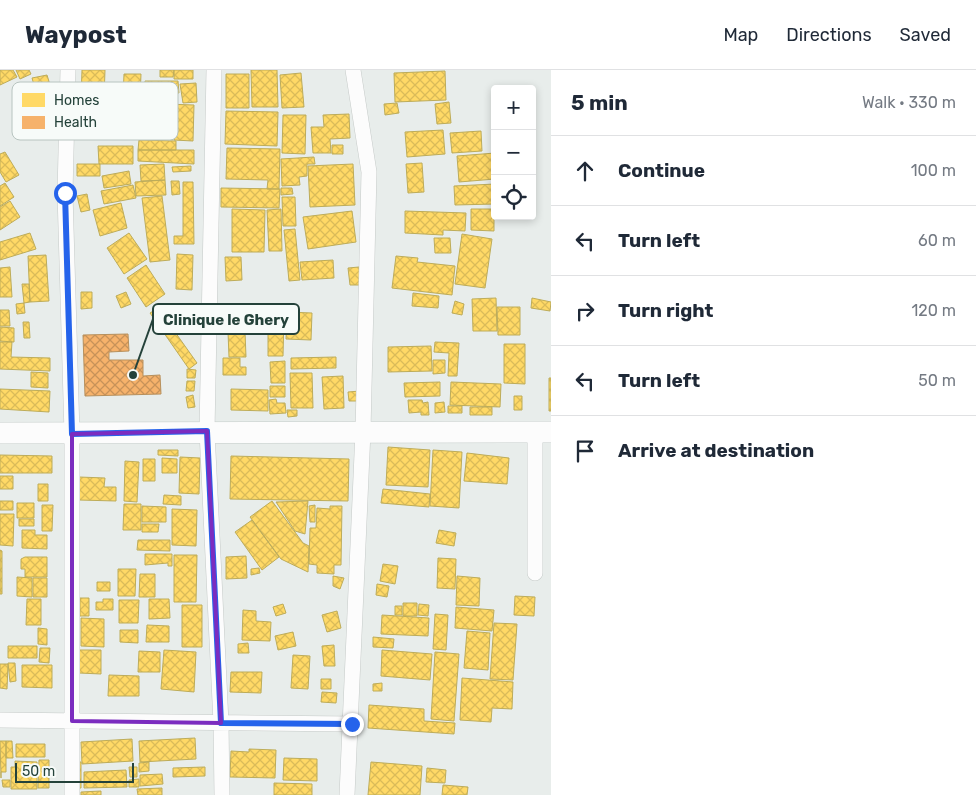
<!DOCTYPE html>
<meta charset="utf-8">
<style>
:root{--surface:#fff;--page:#f6f6f7;--text:#1f2937;--muted:#747a83;--line:#e0e1e3}
body{margin:0;font-family:Rubik,sans-serif;background:var(--page);color:var(--text)}
.controls{position:absolute;right:15px;top:15px;display:grid;overflow:hidden;border-radius:5px;box-shadow:0 2px 8px #0003}
.controls button{width:45px;height:45px;display:grid;place-items:center;padding:0;border:0;border-bottom:1px solid var(--line);background:var(--surface);color:var(--text);font:25px sans-serif}
.scale{position:absolute;left:15px;bottom:12px;width:119px;box-sizing:border-box;padding-left:5px;border:2px solid #24423a;border-top:0;font-size:14px;line-height:18px;white-space:nowrap;color:#24423a;-webkit-text-stroke:4px #f7fbf9;paint-order:stroke}
.stop{position:absolute;width:15px;height:15px;margin:-11px;border:4px solid #2563eb;border-radius:50%;background:#fff}
.stop.end{background:#2563eb;border-color:#fff;box-shadow:0 1px 5px #0008}
.list{margin:0;padding:0;list-style:none}
h2{display:flex;justify-content:space-between;align-items:center;height:65px;margin:0;padding:0 20px;font-size:21px}
h2 small{font-size:16px;font-weight:400;color:var(--muted)}
.list li{display:grid;grid-template-columns:32px 1fr auto;gap:15px;align-items:center;box-sizing:border-box;height:70px;padding:0 20px;border-top:1px solid var(--line)}
.list b{display:block;font-size:19px;white-space:nowrap}
.list em{font-size:16px;font-style:normal;color:var(--muted)}
.icon{flex:none;width:28px;height:28px;fill:none;stroke:currentColor;stroke-width:2;stroke-linecap:round;stroke-linejoin:round}
.map{position:relative;flex:none;width:551px;height:725px;overflow:hidden}
header{display:flex;align-items:center;gap:30px;box-sizing:border-box;height:70px;padding:0 25px;background:var(--surface);border-bottom:1px solid var(--line)}
header strong{font-size:24px}
nav{display:flex;gap:28px;margin-inline-start:auto;font-size:18px}
main{display:flex}
aside{flex:1;background:var(--surface)}
.map>svg:first-child{display:block}
</style>
<header>
<strong>Waypost</strong>
<nav><a>Map</a><a>Directions</a><a>Saved</a></nav>
</header>
<main>
<div class="map">
<svg width="551" height="725" viewBox="0 0 551 725">
<defs>
<pattern id="homes-cross-hatch" width="8" height="8" patternUnits="userSpaceOnUse" patternTransform="scale(1.25)"><rect width="8" height="8" fill="#ffd966"/><path d="M0 0l8 8M0 8l8-8" fill="none" stroke="#dabb59"/></pattern>
<pattern id="health-cross-hatch" width="8" height="8" patternUnits="userSpaceOnUse" patternTransform="scale(1.25)"><rect width="8" height="8" fill="#f6b26b"/><path d="M0 0l8 8M0 8l8-8" fill="none" stroke="#c79259"/></pattern>
</defs>
<rect width="100%" height="100%" fill="#e8edeb"/>
<!-- homes -->
<path fill="url(#homes-cross-hatch)" stroke="#bdac59" d="M0,0h13l4,7 -17,8z
M16,0h13l2,4 -11,5z
M82,0h23l-1,29h-23z
M160,0h14l-1,7h-13z
M174,0h19v9h-19z
M251,0h26l1,37h-26z
M445,1l1,29 -51,2 -1,-29z
M301,3l3,34 -22,1 -2,-33z
M124,4h17l-1,25 -17,-2z
M226,4h23v34h-23z
M47,5l4,13 -15,4 -4,-14z
M145,11h33l1,12h-5v8h-20v-6l-4,-1v-8h-5z
M196,13l1,19 -14,1 -3,-19z
M449,32l2,21 -14,1 -2,-20z
M397,33l2,10 -14,2 -1,-11z
M165,34l29,1 -1,36 -19,-1v-6h-9z
M226,41l52,1 -1,34 -52,-2z
M349,44l1,24 -20,1 1,14h-18l-2,-26h13l-1,-12z
M283,45h23l-1,39 -23,-1z
M443,60l2,24 -38,3 -2,-25z
M481,61l1,20 -30,2 -2,-20z
M139,70l37,1v9h-38z
M332,75h11v9h-11z
M98,76h35v18h-34z
M227,78l53,1 -1,40h-12l1,-9 -42,-1z
M138,80h56v14l-56,-3z
M5,82l14,23 -13,7 -6,-10v-18z
M495,83v26l-36,3 -2,-26z
M314,87l1,7h-8v12l-8,1 1,8 -18,1 -1,-27z
M422,93l2,29 -16,1 -2,-29z
M77,94h23v12h-23z
M164,94l1,16 -24,1 -1,-16z
M353,94l2,41 -45,2 -2,-41z
M191,96v5l-18,1 -1,-5z
M129,101l2,13 -27,4 -2,-12z
M165,110l1,15 -30,1 -1,-14z
M171,111h8l1,13 -8,1z
M183,112h10l1,62h-20v-8h9z
M5,113l9,14 -14,9v-20z
M495,114v20l-40,1 -1,-19z
M133,115l3,13 -32,6 -3,-13z
M221,118l59,1 -1,19 -58,-1z
M281,118h11l1,6 -12,1z
M87,124l3,16 -9,2 -4,-16z
M162,126l8,64 -20,2 -8,-64z
M282,127h13l1,29h-13z
M10,131l10,16 -20,13v-23z
M121,133l6,25 -27,8 -7,-26z
M232,139l33,1 -1,42h-32z
M281,139l1,42h-13l-2,-41z
M471,139h23v22l-23,-1z
M352,141l4,31 -48,7 -5,-32z
M405,141l61,2 -1,18 -22,-1v5l-38,-2z
M295,159l5,51 -11,1 -5,-51z
M30,163l6,16 -36,11v-18z
M129,163l18,26 -23,15 -17,-26z
M462,164l30,5 -7,49 -30,-4z
M434,168h16l1,15h-16z
M177,184l16,1 -1,35 -16,-1z
M46,185l3,46 -19,1 -2,-46z
M396,186l22,2 -1,4 38,4 -3,29 -60,-7z
M225,187h16l1,23 -16,1z
M333,190l1,18 -32,2 -2,-18z
M146,195l19,29 -19,13 -19,-29z
M10,197l2,30h-12v-29z
M359,197l2,18h-11l-2,-17z
M22,214h7l1,18 -6,1z
M81,222h11v16l-11,1z
M126,222l5,12 -10,4 -5,-12z
M413,223l26,3 -1,12 -26,-2z
M496,228l1,33h-24l-1,-32z
M532,228l19,4 -1,9 -19,-3z
M455,231l9,3 -2,11 -10,-2z
M24,233l1,10 -8,1 -1,-10z
M194,234v18h-25v-17z
M497,237h23v28h-22z
M158,238l39,55 -8,6 -39,-56z
M0,240h9l1,16h-10z
M287,242l25,1 -1,27 -25,-1z
M268,246h16l-1,40h-15z
M23,252h6l1,16h-6z
M0,257l14,1v14l-14,-1z
M228,262h17l1,25h-17z
M0,272h12l-1,15 39,1v13l-50,-2z
M435,272l24,1 -2,33h-9l1,-23 -15,-1z
M504,274h21v40l-21,-1z
M431,276l1,25 -44,1v-25z
M336,287v11l-45,1v-11z
M223,288h17v9h6v8h-23z
M433,290h12v13l-12,1z
M285,291v22h-14l-1,-21z
M187,299l9,1 -1,8h-8z
M31,302l17,1v15l-17,-1z
M290,303h22l1,35h-22z
M343,306l1,32 -20,1 -2,-32z
M549,308h2v33h-2z
M187,311h8l-1,10h-8z
M440,312v14l-35,1 -1,-14z
M451,312l50,2 -1,23 -50,-2z
M270,316h15v11h-15z
M0,319l50,2 -1,21 -49,-3z
M231,319l37,1v21l-37,-1z
M360,321v10h-11l-1,-9z
M193,325l2,12 -7,1 -2,-11z
M514,326h8v14h-8z
M276,329l1,4h8l1,10 -16,1 -1,-14z
M408,330h14l1,3 5,-1 1,13h-8v-3l-12,1z
M444,332l1,10 -10,1v-10z
M448,336h14v7h-14z
M470,337h22v8h-22z
M287,340h10v6l-9,1z
M388,377l42,3 -2,37 -42,-2z
M158,380h20v6l-20,-1z
M433,380l29,2 -3,56 -29,-2z
M467,383l42,5 -2,26 -43,-3z
M0,385l52,1v17h-52z
M231,386l118,3 -1,42 -118,-2z
M180,387l20,1 -1,36 -20,-1z
M162,388l15,1v14h-15z
M143,389h12v22h-12z
M125,391l14,1 -2,40 -13,-1z
M0,406h13v13h-13z
M79,407l26,1 -1,9h12v14l-37,-1z
M38,414h10v17h-10z
M383,419l47,5 -1,13 -48,-4z
M164,425l17,1v9l-18,-1z
M0,431h13v9h-13z
M272,431l31,42 6,3 -1,26 -27,-13 -31,-42z
M308,431l-3,33 -10,-3 -19,-29z
M17,433h17v15h-17z
M124,434h17v26h-18z
M42,435h11l-1,26h-10z
M315,435v17h-5l-1,-16z
M142,436l24,1v15h-24z
M330,436h12l-1,59h-7v9l-17,-1v-8l-8,-1 1,-36h6l1,-20 13,1z
M172,439l25,1 -1,36 -24,-1z
M0,444h14l-1,32 -13,-1z
M19,449h15v7h-15z
M252,450l27,37 -17,13 -27,-38z
M142,454h17l-1,8h-16z
M22,460h13v5h12v14l-25,-1z
M439,460l17,3 -2,13 -18,-3z
M138,470h32v11l-33,-1z
M0,480l2,1v43h-2z
M145,484h27v12h-4v-3l-23,2z
M174,485h23l-1,47h-22z
M246,486l1,22 -21,1v-22z
M25,487h22v20h-22v-8h-4v-10z
M438,488l18,1 -1,30 -18,-1z
M383,494l15,2 -3,18 -15,-3z
M259,498l1,5 -9,2v-6z
M118,499h18l-1,27h-17z
M140,504h15v23h-16z
M333,506l11,2 -4,11 -7,-3z
M457,506l23,2 -1,28 -23,-1z
M17,507l15,1v19l-15,-1z
M33,508h14v19h-14z
M97,512h13v9h-13z
M377,514l12,2 -2,11 -11,-2z
M515,526l20,1 -1,19 -20,-1z
M80,528h9v18h-9z
M27,529h14v26h-15z
M103,529h10v11h-17v-8h7z
M149,529h20l1,19 -21,1z
M119,530h20l-1,23h-19z
M403,533h14v13h-14z
M283,534l3,9 -10,3 -3,-9z
M419,534l10,1 -1,11 -10,-1z
M182,535h20v42h-20z
M395,536h7v9h-7z
M456,537l38,3 -2,21 -37,-3z
M243,540l13,1v10l15,1 -1,19 -28,-1z
M337,541l4,17 -14,4 -5,-17z
M435,544l13,1 -2,35 -13,-1z
M382,545l47,3 -1,18 -47,-2z
M81,548l23,1v28l-23,-1z
M494,553l23,1 -4,56 -23,-1z
M147,555l22,1v16h-23z
M38,558l9,1v16l-9,-1z
M120,560h18v13l-18,-1z
M467,561l23,2 -2,37 -24,-2z
M293,562l3,14 -18,4 -3,-14z
M373,567l21,2 -1,9 -20,-1z
M248,573l1,10h-11v-9z
M334,575l1,21h-11l-2,-20z
M8,576h29v12h-29z
M40,578h10l-1,15 -10,-1z
M79,580h22v24l-22,-1z
M164,580l32,2 -2,40 -33,-3z
M382,580l50,4 -2,26 -49,-4z
M139,581l21,1v20h-22z
M435,582l24,2 -5,67 -23,-2z
M293,585l17,1 -2,33 -17,-1z
M8,593h7l1,18 -6,1z
M0,594h8l-1,25 -7,-1z
M22,595h30v23l-30,-1z
M231,602h31l-1,21 -31,-1z
M109,605l30,1v20h-31z
M462,608l51,4 -1,27 -20,-1 -1,14 -31,-2z
M321,609h10v10h-10z
M382,613v8h-9v-7z
M322,622l15,1 -1,10 -15,-1z
M369,635l55,4v12l31,2 -1,11 -86,-6z
M195,668l1,21 -56,3 -1,-21z
M132,669l1,22 -51,3 -1,-22z
M0,671h6v31h-5v6z
M6,671h6l1,17h-7z
M16,674h29v13h-29z
M249,679l27,1 -1,28 -45,-1 1,-26 18,1z
M284,688l33,1v22l-34,-1z
M39,690h10v28h-11z
M15,691l22,1v27h-26v-22h4z
M73,692h8v26h-8z
M149,692v9l-10,1v-9z
M371,692l51,4 -2,29h-52z
M129,697h8v10h-7z
M205,697v9l-32,1v-9z
M427,698l19,2 -1,13 -19,-1z
M126,700l1,17 -43,1v-16z
M162,704l1,10 -23,2v-11z
M139,709v8h-10v-7z
M2,710h8v7h-7z
M274,713l38,1v11h-38z
M443,715l25,2 -1,8h-25z
M162,718v7h-24l-1,-6z
M101,721v4h-20v-3z"/>
<!-- health -->
<path fill="url(#health-cross-hatch)" stroke="#b7905c" d="M128,264l1,17 -20,1v8h34v16l17,-1 1,19 -76,2 -2,-61z"/>
<g fill="none" stroke-linecap="round" stroke-linejoin="round">
<defs>
<path id="street" d="M68,0l-3,123 7,241v361
M214,0l-7,361 14,292 1,72
M535,503v-141
M0,650l352,4
M347,725l16,-364 6,-259 -16,-102"/>
<path id="secondary" d="M0,363l551,-1"/>
</defs>
<!-- street casing -->
<use href="#street" stroke="#c5cac8" stroke-width="16"/>
<!-- secondary casing -->
<use href="#secondary" stroke="#c3cbc8" stroke-width="22"/>
<!-- street -->
<use href="#street" stroke="#fcfcfc" stroke-width="15"/>
<!-- secondary -->
<use href="#secondary" stroke="#fcfcfc" stroke-width="21"/>
</g>
<g fill="none" stroke-linecap="round" stroke-linejoin="round">
<!-- route -->
<path stroke="#2563eb" stroke-width="6" d="M65,123l7,241 135,-3 14,292 131,1"/>
</g>
<!-- marked area -->
<path fill="none" stroke="#7b2cbf" stroke-width="4" stroke-linejoin="round" d="M207,361l14,292 -149,-2v-287z"/>
<!-- legend -->
<rect x="12" y="12" width="166" height="58" rx="8" fill="#f7fbf9" stroke="#b8c4c0" stroke-width="1"/>
<rect x="22" y="23" width="23" height="14" fill="#ffd966"/>
<rect x="22" y="46" width="23" height="13" fill="#f6b26b"/>
<g font-size="14" fill="#24423a">
<text x="54" y="35">Homes</text>
<text x="54" y="57">Health</text>
</g>
<!-- callouts -->
<path fill="none" stroke="#24423a" stroke-width="2" d="M133 305L153 249"/>
<circle fill="#24423a" stroke="#f7fbf9" stroke-width="2" cx="133" cy="305" r="5"/>
<rect fill="#f7fbf9" stroke="#24423a" stroke-width="2" x="153" y="234" width="146" height="30" rx="5"/>
<g font-size="15" text-anchor="middle" font-weight="bold" fill="#24423a">
<text x="226" y="255">Clinique le Ghery</text>
</g>
</svg>
<div class="controls">
<button>+</button>
<button>−</button>
<button><svg class="icon" aria-label="locate" viewBox="0 0 24 24"><circle cx="12" cy="12" r="6"/><path d="M12 2v4M12 18v4M2 12h4M18 12h4"/></svg></button>
</div>
<div class="scale">50 m</div>
<div class="stop" style="left:65px;top:123px"></div>
<div class="stop end" style="left:352px;top:654px"></div>
</div>
<aside>
<h2>5 min<small>Walk · 330 m</small></h2>
<ul class="list">
<li><svg class="icon" aria-label="ahead" viewBox="0 0 24 24"><path d="M12 20V5M6 11l6-6 6 6"/></svg><div><b>Continue</b></div><em>100 m</em></li>
<li><svg class="icon" aria-label="left" viewBox="0 0 24 24"><path d="M17 20v-9H6M10 6l-5 5 5 5"/></svg><div><b>Turn left</b></div><em>60 m</em></li>
<li><svg class="icon" aria-label="right" viewBox="0 0 24 24"><path d="M7 20v-9h11M14 6l5 5-5 5"/></svg><div><b>Turn right</b></div><em>120 m</em></li>
<li><svg class="icon" aria-label="left" viewBox="0 0 24 24"><path d="M17 20v-9H6M10 6l-5 5 5 5"/></svg><div><b>Turn left</b></div><em>50 m</em></li>
<li><svg class="icon" aria-label="arrive" viewBox="0 0 24 24"><path d="M6 21V4h12l-3 4 3 4H6"/></svg><div><b>Arrive at destination</b></div></li>
</ul>
</aside>
</main>
